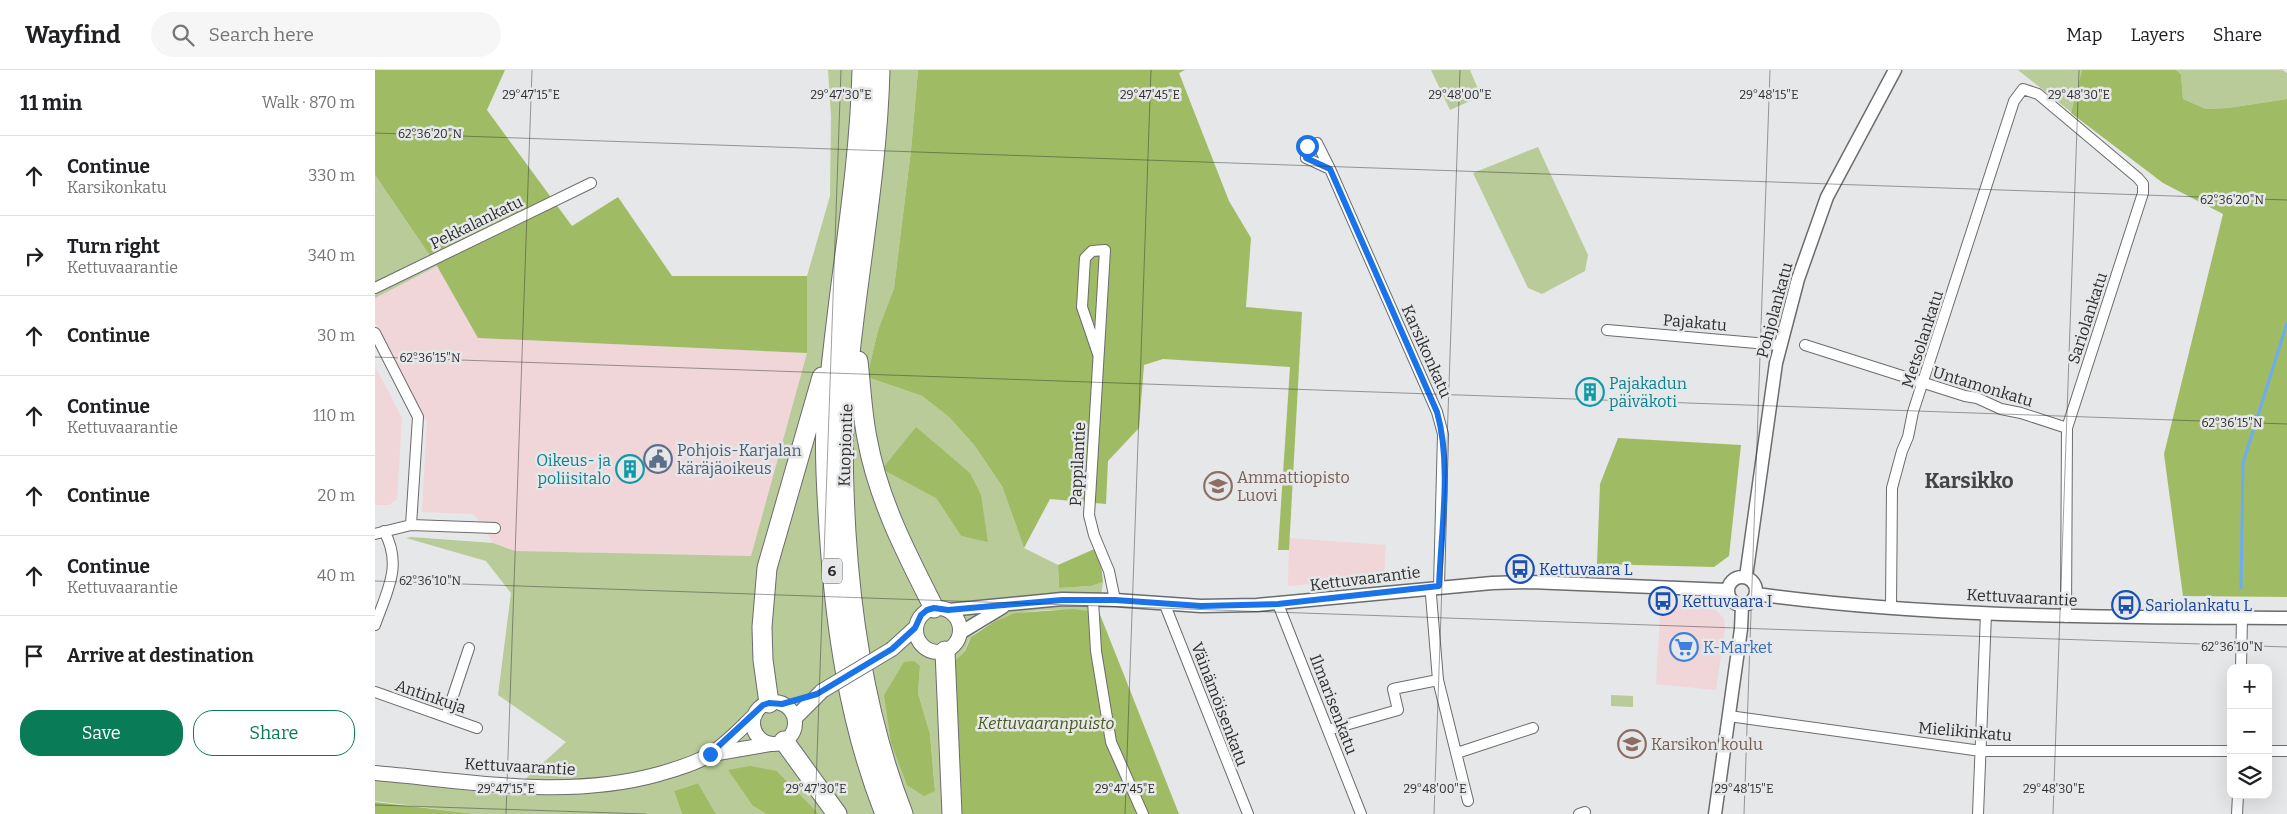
<!DOCTYPE html>
<meta charset="utf-8">
<style>
:root{--surface:#fff;--page:#f6f6f6;--text:#202124;--muted:#757577;--line:#e0e0e0;--accent:#0a7b57}
body{margin:0;font-family:Bitter,serif;background:var(--page);color:var(--text)}
.controls{position:absolute;right:15px;bottom:15px;display:grid;overflow:hidden;border-radius:10px;box-shadow:0 5px 20px #0002}
.controls button{width:45px;height:45px;display:grid;place-items:center;padding:0;border:0;border-bottom:1px solid var(--line);background:var(--surface);color:var(--text);font:25px sans-serif}
.stop{position:absolute;width:15px;height:15px;margin:-11px;border:4px solid #1a73e8;border-radius:50%;background:#fff}
.stop.end{background:#1a73e8;border-color:#fff;box-shadow:0 1px 5px #0008}
.list{margin:0;padding:0;list-style:none}
h2{display:flex;justify-content:space-between;align-items:center;height:65px;margin:0;padding:0 20px;font-size:21px}
h2 small{font-size:16px;font-weight:400;color:var(--muted)}
.list li{display:grid;grid-template-columns:32px 1fr auto;gap:15px;align-items:center;box-sizing:border-box;height:80px;padding:0 20px;border-top:1px solid var(--line)}
.list b{display:block;font-size:19px;white-space:nowrap}
.list p{margin:0;font-size:16px;white-space:nowrap;color:var(--muted)}
.list em{font-size:16px;font-style:normal;color:var(--muted)}
.actions{display:flex;gap:10px;padding:15px 20px}
.actions a{flex:1;padding:11px 0;border:1px solid var(--accent);border-radius:20px;text-align:center;font-size:18px;color:var(--accent)}
.actions .main{background:var(--accent);color:#fff}
.icon{flex:none;width:28px;height:28px;fill:none;stroke:currentColor;stroke-width:2;stroke-linecap:round;stroke-linejoin:round}
.map{position:relative;flex:none;width:1912px;height:744px;overflow:hidden}
header{display:flex;align-items:center;gap:30px;box-sizing:border-box;height:70px;padding:0 25px;background:var(--surface);border-bottom:1px solid var(--line)}
header strong{font-size:24px}
nav{display:flex;gap:28px;margin-inline-start:auto;font-size:18px}
.search{width:350px;height:45px;background:var(--page);display:flex;align-items:center;gap:12px;box-sizing:border-box;padding:0 18px;border-radius:28px;color:var(--muted);font-size:19px}
main{display:flex}
aside{flex:1;background:var(--surface)}
.map>svg:first-child{display:block}
</style>
<header>
<strong>Wayfind</strong>
<div class="search"><svg class="icon" aria-label="search" viewBox="0 0 24 24"><circle cx="10" cy="10" r="6"/><path d="M15 15l6 6"/></svg>Search here</div>
<nav><a>Map</a><a>Layers</a><a>Share</a></nav>
</header>
<main>
<aside>
<h2>11 min<small>Walk · 870 m</small></h2>
<ul class="list">
<li><svg class="icon" aria-label="ahead" viewBox="0 0 24 24"><path d="M12 20V5M6 11l6-6 6 6"/></svg><div><b>Continue</b><p>Karsikonkatu</p></div><em>330 m</em></li>
<li><svg class="icon" aria-label="right" viewBox="0 0 24 24"><path d="M7 20v-9h11M14 6l5 5-5 5"/></svg><div><b>Turn right</b><p>Kettuvaarantie</p></div><em>340 m</em></li>
<li><svg class="icon" aria-label="ahead" viewBox="0 0 24 24"><path d="M12 20V5M6 11l6-6 6 6"/></svg><div><b>Continue</b></div><em>30 m</em></li>
<li><svg class="icon" aria-label="ahead" viewBox="0 0 24 24"><path d="M12 20V5M6 11l6-6 6 6"/></svg><div><b>Continue</b><p>Kettuvaarantie</p></div><em>110 m</em></li>
<li><svg class="icon" aria-label="ahead" viewBox="0 0 24 24"><path d="M12 20V5M6 11l6-6 6 6"/></svg><div><b>Continue</b></div><em>20 m</em></li>
<li><svg class="icon" aria-label="ahead" viewBox="0 0 24 24"><path d="M12 20V5M6 11l6-6 6 6"/></svg><div><b>Continue</b><p>Kettuvaarantie</p></div><em>40 m</em></li>
<li><svg class="icon" aria-label="arrive" viewBox="0 0 24 24"><path d="M6 21V4h12l-3 4 3 4H6"/></svg><div><b>Arrive at destination</b></div></li>
</ul>
<div class="actions"><a class="main">Save</a><a>Share</a></div>
</aside>
<div class="map">
<svg width="1912" height="744" viewBox="0 0 1912 744">
<rect width="100%" height="100%" fill="#e5e7e8"/>
<!-- commercial -->
<path fill="#f0d5d9" d="M62,196l42,72 328,15 -56,203 -236,-5 -22,-8 -19,-29 -52,-2 5,-90 -52,-99v-25z
M0,296l27,52 -5,81 -8,6h-14z
M914,468l97,7 -2,32 -96,9z
M1286,532l46,4 10,5 7,8 1,9 -9,62 -60,-6z"/>
<!-- green -->
<path fill="#b8cb98" fill-rule="evenodd" d="M453,0h90l-7,80 -17,138 -16,42 -11,47 55,19 27,21 25,28 28,41 22,62 34,17 1,23 32,-2 12,-4 -4,30c-43,-4 -92,-6 -126,23 -5,4 -6,12 -9,17 -4,5 -9,10 -14,14l8,148h-139l-42,-43 -24,35 13,8h-50l-18,-31 -24,8 8,23h-206l-101,-13v-21l133,15 58,-53 -68,-47 13,-102 -25,-32 -80,-23 5,-1 82,6 22,8 236,5 56,-203v-77l23,-80 1,-80zM561,428l52,43 -27,-5zM545,596l-2,27 12,41 5,56 -51,-95z
M1056,0h39l11,26 -31,14z
M1643,0h64l-11,43v-1z
M1801,0h106l5,3v26l-59,9 -22,1 -23,-10 -2,-25z
M1163,77l50,108 -3,16 -43,23 -14,-6 -55,-115z
M0,105l62,91 -62,32z
M1236,625l22,1v11l-22,-1z"/>
<!-- forest -->
<path fill="#9fbc65" d="M0,0h130l-18,40 85,116 46,-29 54,79h135v77l-329,-15 -41,-72 -62,-91z
M543,0h267l-6,3 50,128 22,37 -5,69 56,5 -13,238h-11l12,-183 -127,-8 -19,6 -5,63 -31,33 -2,43 -56,-5 -26,49 -22,-62 -28,-41 -25,-28 -27,-21 -55,-19 11,-47 16,-42 17,-138z
M1707,0h94l5,4 2,25 23,10 22,-1 59,-9v498l-104,-1 -19,-142 59,-240 -60,-31 -92,-70z
M541,357l54,46 11,22 7,47 -27,-6 -25,-38 -54,-29z
M1243,368l123,7 -12,111 -15,11 -117,-3 3,-80z
M724,477l4,35 -12,4 -32,2 -1,-23z
M697,539l27,3 80,202h-221l-8,-148 15,-15 6,-14 24,-16 20,-8z
M539,591l6,5 -2,27 12,41 5,57 -11,5 -17,-11 -16,-42 -7,-48 20,-33z
M375,696l27,5 42,43h-53l-13,-8 -25,-36z
M323,713l18,31h-34l-8,-23z
M0,732l101,12h-101z"/>
<g fill="none" stroke-linecap="round" stroke-linejoin="round">
<!-- stream -->
<path stroke="#6cacef" stroke-width="3" d="M1866,518l2,-125 44,-140"/>
<defs>
<path id="minor" d="M955,99l-13,-26 -10,3 -1,12 24,11 107,243 6,22 -4,152
M0,218l216,-105
M1232,260l172,15
M0,263l43,84 -7,108
M1430,275l160,51 12,2 24,11 20,4 46,15
M723,284l-16,-47 3,-49 7,-7 13,-1 -16,265 5,20 15,36 6,29
M0,464l36,-9 84,3
M1056,525l7,85 30,121
M718,530l3,51 15,91 32,72
M903,534l83,210
M790,535l83,209
M1516,537l1,-119 10,-37 6,-14 5,-25 101,-311 9,-12 15,5 100,84 5,6v9l-76,235 -1,189
M0,555c12,-34 28,-60 9,-94
M1866,598l1,-50
M0,622l102,36
M1354,646l252,35h250
M71,647l23,-69
M953,660l70,-20 -5,-21 45,-9
M1893,681h19
M1082,683l76,-25
M1204,744l6,-2
M1603,744l8,-200
M1862,744l1,-19"/>
<path id="tertiary" d="M1353 521a14 14 0 1 1 28 0a14 14 0 1 1-28 0Z
M1371,507l30,-214 22,-84 29,-82 68,-127
M1381,524c176,24 354,23 531,24
M573,540l114,-11 53,1 86,6 56,-1 235,-22 38,-1 197,8
M585,563l43,-26
M1340,744l26,-185 1,-23"/>
<path id="secondary" d="M541 560a22 22 0 1 1 44 0a22 22 0 1 1-44 0Z
M517,579l23,-21
M378 653a21 21 0 1 1 42 0a21 21 0 1 1-42 0Z
M420,648l27,-27
M337,684l58,-10
M0,703c94,8 191,27 284,1 17,-5 35,-10 50,-19 17,-10 32,-27 46,-40"/>
<path id="motorway" d="M487,0c-3,119 -28,235 -36,354 -2,35 1,70 3,105 6,97 20,194 56,285
M505,0c-3,120 -30,238 -36,357 -2,36 0,71 2,106 6,96 22,191 57,281
M483,291c3,26 4,52 9,77 11,61 39,115 67,170
M570,581l7,163
M394,633l-6,-43 -1,-33 5,-59 55,-191
M409,671l53,73"/>
</defs>
<!-- minor casing -->
<use href="#minor" stroke="#6b6c6d" stroke-width="12"/>
<!-- tertiary casing -->
<use href="#tertiary" stroke="#6b6c6d" stroke-width="15"/>
<!-- secondary casing -->
<use href="#secondary" stroke="#6b6c6d" stroke-width="16"/>
<!-- motorway casing -->
<use href="#motorway" stroke="#6b6c6d" stroke-width="21"/>
<!-- minor -->
<use href="#minor" stroke="#fff" stroke-width="10"/>
<!-- tertiary -->
<use href="#tertiary" stroke="#fff" stroke-width="12"/>
<!-- secondary -->
<use href="#secondary" stroke="#fff" stroke-width="14"/>
<!-- motorway -->
<use href="#motorway" stroke="#fff" stroke-width="19"/>
<defs>
<path id="secondary-bridge" d="M447,621l70,-42"/>
</defs>
<!-- secondary-bridge casing -->
<use href="#secondary-bridge" stroke="#6b6c6d" stroke-width="16" stroke-linecap="butt"/>
<!-- secondary-bridge -->
<use href="#secondary-bridge" stroke="#fff" stroke-width="14"/>
</g>
<g fill="none" stroke-linecap="round" stroke-linejoin="round">
<!-- route -->
<path stroke="#1a73e8" stroke-width="6" d="M335,684l53,-49 6,-2 13,1 35,-10 75,-45 23,-21 6,-13 6,-5 7,-2 14,2 114,-10h53l86,6 77,-2 161,-18c2,-54 13,-122 -2,-174l-107,-243 -24,-11 1,-12"/>
</g>
<!-- ticks -->
<path fill="none" stroke="#2e2e2f" stroke-width="1" stroke-opacity="0.45" d="M0,63l1912,67M0,287l1912,67M0,511l1912,66M0,735l271,9M131,744l26,-744M440,744l26,-744M750,744l26,-744M1059,744l26,-744M1369,744l26,-744M1678,744l26,-744"/>
<!-- icons -->
<defs>
<symbol id="building-ring" viewBox="-11 -11 22 22"><circle r="9.5" fill="#e5e7e8" stroke="#0f9aa8" stroke-width="1.5"/><path d="M-4-6H4V6H1V3H-1V6H-4ZM-2.5-4.3h1.7v1.8h-1.7ZM.8-4.3h1.7v1.8H.8ZM-2.5-1h1.7V.8h-1.7ZM.8-1h1.7V.8H.8Z" fill="#0f9aa8"/></symbol>
<symbol id="civic-ring" viewBox="-11 -11 22 22"><circle r="9.5" fill="#e5e7e8" stroke="#5c6f8a" stroke-width="1.5"/><path d="M-.6-6.5H3V-4.5H.6V-3L4-1V1h2V6H-6V1h2V-1L-.6-3ZM-1.2 2.5V6h2.4V2.5Z" fill="#5c6f8a"/></symbol>
<symbol id="school-ring" viewBox="-11 -11 22 22"><circle r="9.5" fill="#e5e7e8" stroke="#8d6e63" stroke-width="1.5"/><path d="M0-5L7-2L0 1L-7-2ZM-4 1L0 2.5L4 1V4Q0 6-4 4Z" fill="#8d6e63"/></symbol>
<symbol id="bus-ring" viewBox="-11 -11 22 22"><circle r="9.5" fill="#e5e7e8" stroke="#1a4fb4" stroke-width="1.5"/><path d="M-5-6H5V4H4V6H2V4H-2V6H-4V4H-5ZM-3.5-4V0h7V-4ZM-3.5 1.2v1.5H-2V1.2ZM2 1.2v1.5H3.5V1.2Z" fill="#1a4fb4"/></symbol>
<symbol id="supermarket-ring" viewBox="-11 -11 22 22"><circle r="9.5" fill="#e5e7e8" stroke="#3f7fe0" stroke-width="1.5"/><path d="M-6-5.5h2.5l.6 2H6L4.5 2H-2.5L-4.4-4H-6ZM-1.5 3.2a1.3 1.3 0 1 0 .1 0ZM3 3.2a1.3 1.3 0 1 0 .1 0Z" fill="#3f7fe0"/></symbol>
</defs>
<g fill-rule="evenodd">
<use href="#building-ring" x="1199" y="306" width="32" height="32"/>
<use href="#civic-ring" x="267" y="373" width="32" height="32"/>
<use href="#building-ring" x="239" y="383" width="32" height="32"/>
<use href="#school-ring" x="827" y="400" width="32" height="32"/>
<use href="#bus-ring" x="1129" y="483" width="32" height="32"/>
<use href="#bus-ring" x="1272" y="515" width="32" height="32"/>
<use href="#bus-ring" x="1735" y="519" width="32" height="32"/>
<use href="#supermarket-ring" x="1293" y="561" width="32" height="32"/>
<use href="#school-ring" x="1241" y="658" width="32" height="32"/>
</g>
<g text-anchor="middle" stroke-width="5" stroke-linejoin="round" paint-order="stroke">
<!-- shield labels -->
<rect fill="#e5e7e8" stroke="#656666" stroke-width="1" x="447" y="488.5" width="20" height="25" rx="4"/>
<g font-size="15" font-weight="bold" fill="#2e2e2f">
<text x="457" y="506">6</text>
</g>
<!-- street labels -->
<g font-size="16" fill="#2e2e2f" stroke="#e5e7e8">
<text transform="translate(101 152) rotate(-26)" y="6">Pekkalankatu</text>
<text transform="translate(1399 240) rotate(-75)" y="6">Pohjolankatu</text>
<text transform="translate(1712 248) rotate(-72)" y="6">Sariolankatu</text>
<text transform="translate(1320 252) rotate(5)" y="6">Pajakatu</text>
<text transform="translate(1547 269) rotate(-72)" y="6">Metsolankatu</text>
<text transform="translate(1052 281) rotate(66)" y="6">Karsikonkatu</text>
<text transform="translate(1608 316) rotate(17)" y="6">Untamonkatu</text>
<text transform="translate(470 375) rotate(-88)" y="6">Kuopiontie</text>
<text transform="translate(702 394) rotate(-87)" y="6">Pappilantie</text>
<text transform="translate(990 508) rotate(-7)" y="6">Kettuvaarantie</text>
<text transform="translate(1647 527) rotate(3)" y="6">Kettuvaarantie</text>
<text transform="translate(56 626) rotate(19)" y="6">Antinkuja</text>
<text transform="translate(845 634) rotate(69)" y="6">Väinämöisenkatu</text>
<text transform="translate(959 634) rotate(69)" y="6">Ilmarisenkatu</text>
<text transform="translate(1590 661) rotate(5)" y="6">Mielikinkatu</text>
<text transform="translate(145 696) rotate(3)" y="6">Kettuvaarantie</text>
</g>
<!-- culture labels -->
<g font-size="16" fill="#0d838f" stroke="#e5e7e8" text-anchor="start">
<text x="1234" y="319">Pajakadun<tspan x="1234" dy="18">päiväkoti</tspan></text>
<text x="236" y="396" text-anchor="end">Oikeus- ja<tspan x="236" dy="18">poliisitalo</tspan></text>
</g>
<!-- service labels -->
<g font-size="16" fill="#4e5e75" stroke="#e5e7e8" text-anchor="start">
<text x="302" y="386">Pohjois-Karjalan<tspan x="302" dy="18">käräjäoikeus</tspan></text>
</g>
<!-- education labels -->
<g font-size="16" fill="#785e54" stroke="#e5e7e8" text-anchor="start">
<text x="862" y="413">Ammattiopisto<tspan x="862" dy="18">Luovi</tspan></text>
<text x="1276" y="680">Karsikon koulu</text>
</g>
<!-- transit labels -->
<g font-size="16" fill="#164399" stroke="#e5e7e8" text-anchor="start">
<text x="1164" y="505">Kettuvaara L</text>
<text x="1307" y="537">Kettuvaara I</text>
<text x="1770" y="541">Sariolankatu L</text>
</g>
<!-- shop labels -->
<g font-size="16" fill="#366cbe" stroke="#e5e7e8" text-anchor="start">
<text x="1328" y="583">K-Market</text>
</g>
<!-- park labels -->
<g font-size="16" font-style="italic" fill="#475a1c" stroke="#e5e7e8">
<text x="671" y="659">Kettuvaaranpuisto</text>
</g>
<!-- district labels -->
<g font-size="21" font-weight="bold" fill="#444546" stroke="#e5e7e8">
<text x="1594" y="418">Karsikko</text>
</g>
</g>
<g font-size="12" text-anchor="middle" fill="#2e2e2f" stroke="#e5e7e8" stroke-width="5" stroke-linejoin="round" paint-order="stroke">
<text x="156" y="29">29°47'15"E</text>
<text x="466" y="29">29°47'30"E</text>
<text x="775" y="29">29°47'45"E</text>
<text x="1085" y="29">29°48'00"E</text>
<text x="1394" y="29">29°48'15"E</text>
<text x="1704" y="29">29°48'30"E</text>
<text x="55" y="68">62°36'20"N</text>
<text x="1857" y="134">62°36'20"N</text>
<text x="55" y="292">62°36'15"N</text>
<text x="1857" y="357">62°36'15"N</text>
<text x="55" y="515">62°36'10"N</text>
<text x="1857" y="581">62°36'10"N</text>
<text x="131" y="723">29°47'15"E</text>
<text x="441" y="723">29°47'30"E</text>
<text x="750" y="723">29°47'45"E</text>
<text x="1060" y="723">29°48'00"E</text>
<text x="1369" y="723">29°48'15"E</text>
<text x="1679" y="723">29°48'30"E</text>
</g>
</svg>
<div class="controls">
<button>+</button>
<button>−</button>
<button><svg class="icon" aria-label="layers" viewBox="0 0 24 24"><path d="M12 4l9 5-9 5-9-5zM3 14l9 5 9-5"/></svg></button>
</div>
<div class="stop" style="left:932px;top:76px"></div>
<div class="stop end" style="left:335px;top:684px"></div>
</div>
</main>
